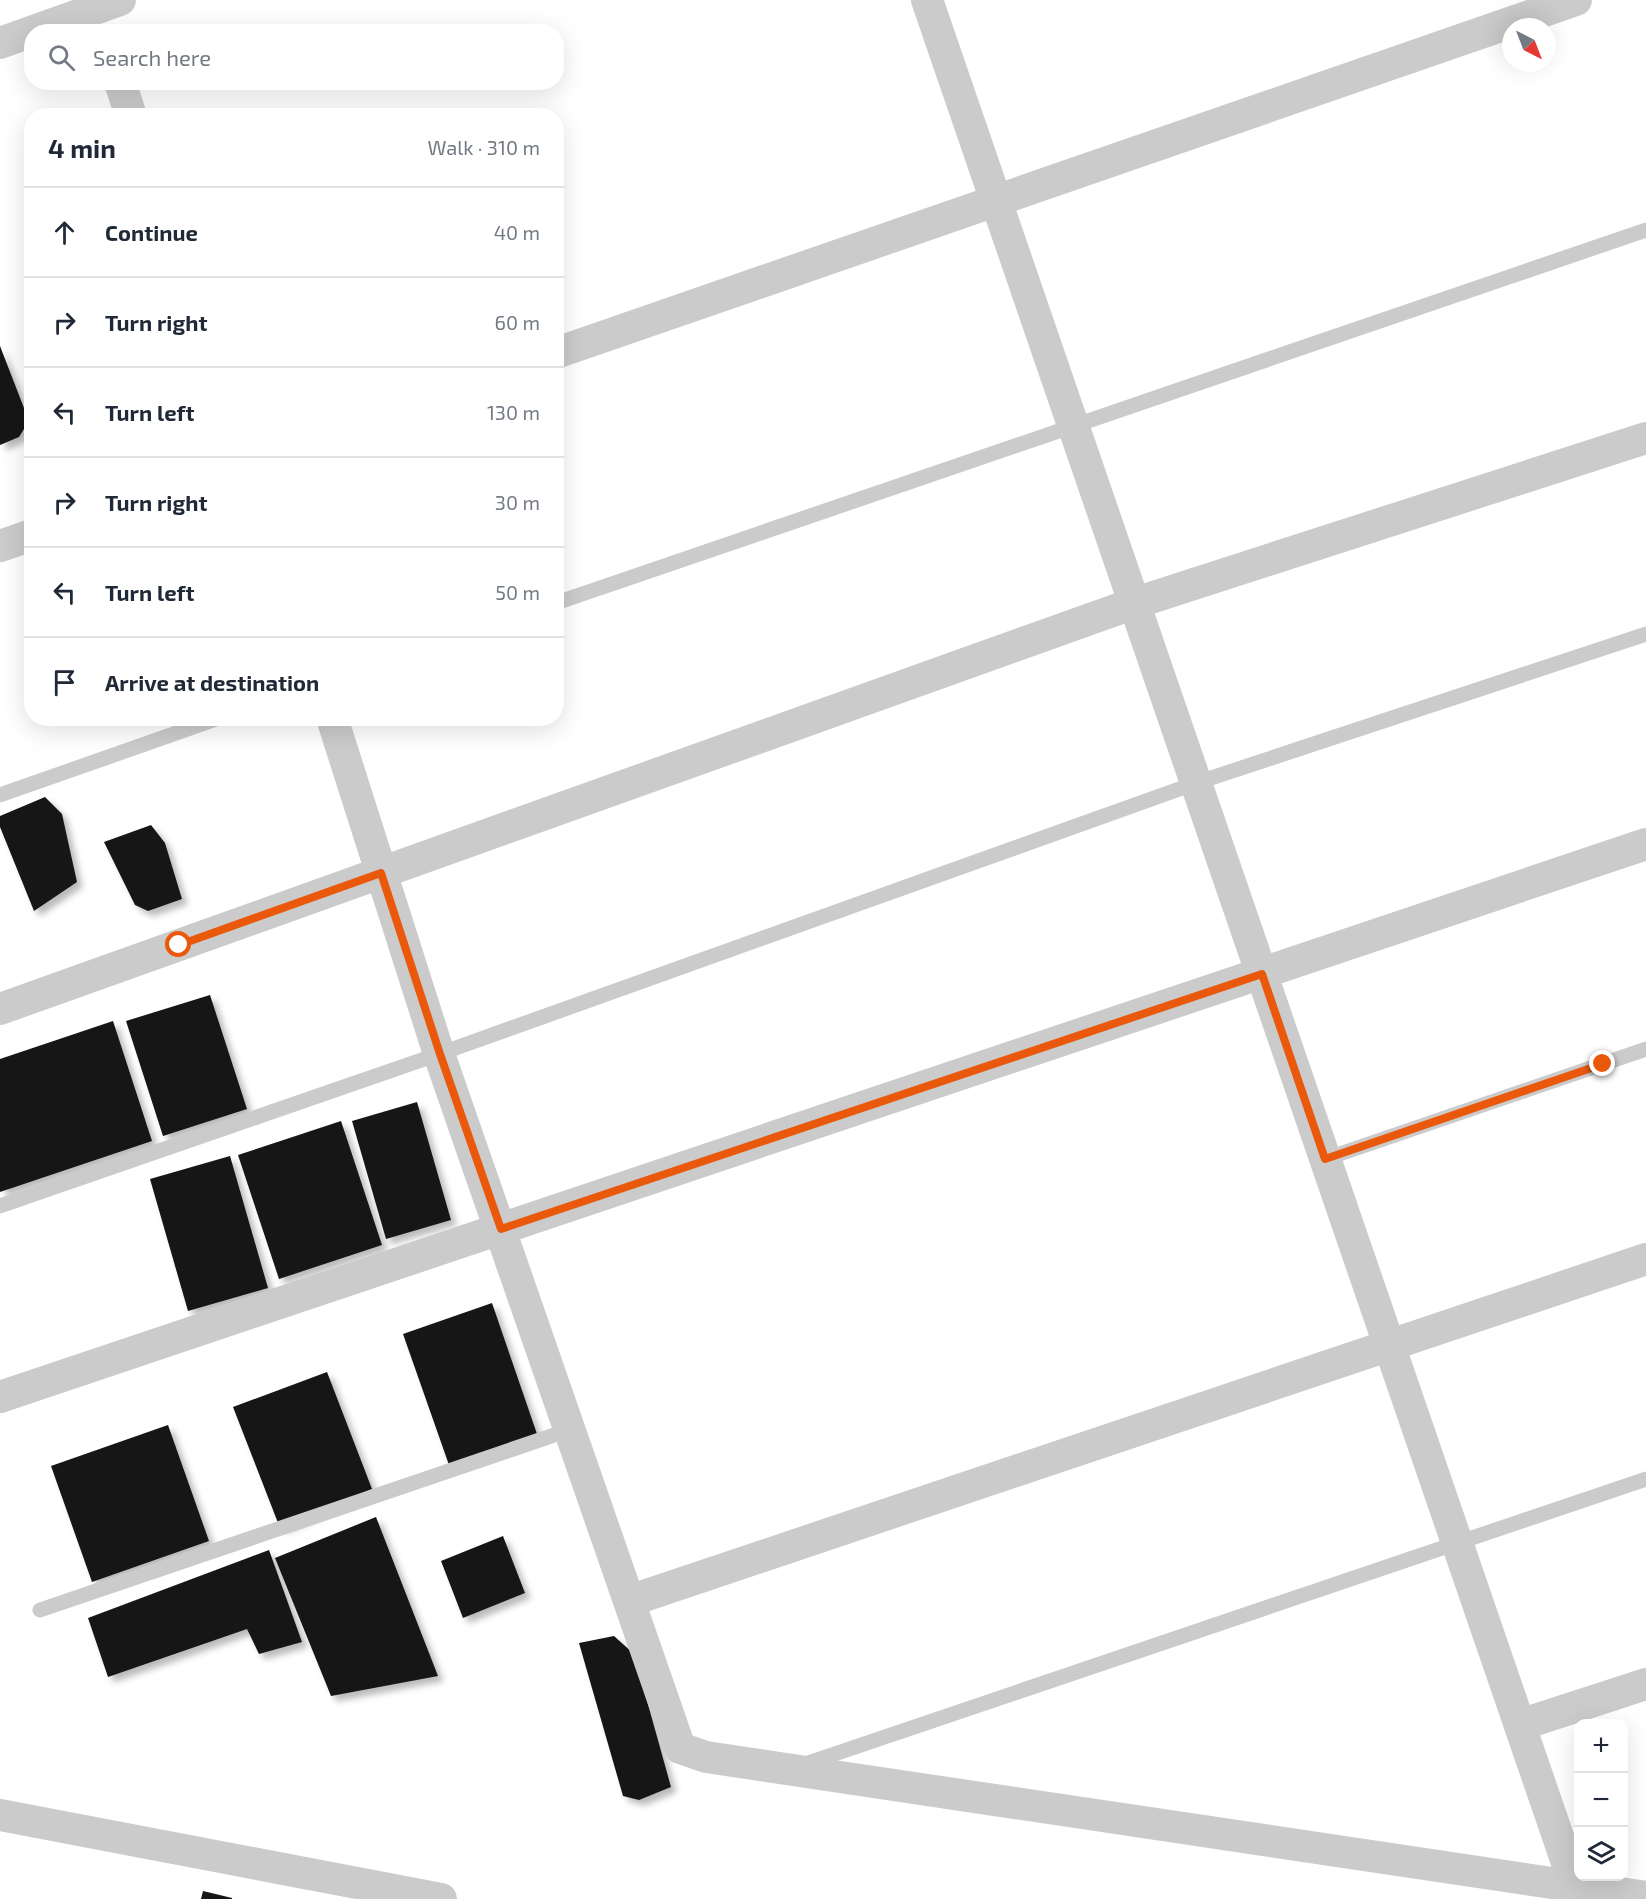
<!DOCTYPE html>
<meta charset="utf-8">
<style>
:root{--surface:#fff;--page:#f6f6f7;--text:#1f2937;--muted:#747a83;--line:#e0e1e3}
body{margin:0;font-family:"Exo 2",sans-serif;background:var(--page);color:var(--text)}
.controls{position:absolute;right:18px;bottom:18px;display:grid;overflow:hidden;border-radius:12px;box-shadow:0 6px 24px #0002}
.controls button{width:54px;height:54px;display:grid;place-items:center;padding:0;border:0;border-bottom:2px solid var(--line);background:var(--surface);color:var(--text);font:30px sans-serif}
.compass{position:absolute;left:1502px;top:18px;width:54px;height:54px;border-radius:50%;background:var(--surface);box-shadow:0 6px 24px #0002;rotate:138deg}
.stop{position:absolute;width:18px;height:18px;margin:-14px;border:4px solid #ea580c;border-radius:50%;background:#fff}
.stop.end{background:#ea580c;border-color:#fff;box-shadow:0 2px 6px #0008}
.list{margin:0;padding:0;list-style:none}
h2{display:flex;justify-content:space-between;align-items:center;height:78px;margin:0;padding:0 24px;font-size:26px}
h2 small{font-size:20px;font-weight:400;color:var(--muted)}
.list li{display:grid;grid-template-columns:39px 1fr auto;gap:18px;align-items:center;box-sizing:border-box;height:90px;padding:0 24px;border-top:2px solid var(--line)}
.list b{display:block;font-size:22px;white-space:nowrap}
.list em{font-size:20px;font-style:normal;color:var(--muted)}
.icon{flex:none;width:33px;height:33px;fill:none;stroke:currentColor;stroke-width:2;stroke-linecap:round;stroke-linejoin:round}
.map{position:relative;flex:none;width:1646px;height:1899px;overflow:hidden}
.search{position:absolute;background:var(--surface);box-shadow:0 6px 24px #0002;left:24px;top:24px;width:540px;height:66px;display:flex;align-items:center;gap:15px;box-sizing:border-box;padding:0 21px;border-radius:24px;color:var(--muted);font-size:22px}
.panel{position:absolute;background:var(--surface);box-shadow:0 6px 24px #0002;left:24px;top:108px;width:540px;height:618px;border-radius:24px}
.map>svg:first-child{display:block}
</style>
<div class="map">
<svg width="1646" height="1899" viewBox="0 0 1646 1899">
<defs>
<filter id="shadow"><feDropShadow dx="5.5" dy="5.5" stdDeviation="3" flood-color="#0004"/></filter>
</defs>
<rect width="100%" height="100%" fill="#fff"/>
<!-- building -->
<path fill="#151515" filter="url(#shadow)" d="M0,346l29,75 -10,16 -19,8z
M45,797l17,17 15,68 -43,29 -34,-84v-11z
M151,825l14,18 17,56 -34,12 -13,-6 -31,-63z
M210,995l37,114 -84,27 -37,-115z
M113,1021l39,120 -152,51v-133z
M417,1102l34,118 -65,19 -34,-118z
M341,1121l41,124 -103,34 -41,-124z
M230,1156l38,132 -80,23 -38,-132z
M492,1303l45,131 -88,31 -46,-131z
M327,1372l45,117 -92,39 -47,-121z
M168,1425l41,116 -117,41 -41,-116z
M376,1517l62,159 -107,20 -56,-138z
M503,1536l22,57 -62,25 -22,-57z
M269,1550l33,92 -43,12 -12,-25 -139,48 -20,-59z
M614,1636l20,18 37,133 -32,13 -16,-4 -44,-153z
M203,1891l29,7v1h-31z"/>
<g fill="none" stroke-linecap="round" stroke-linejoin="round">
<!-- service -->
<path stroke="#cbcbcb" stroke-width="15" d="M556,603l1090,-373
M0,795l219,-77
M1325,1159l321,-110
M0,1206l439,-152 757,-271 450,-149
M40,1610l529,-180
M802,1765l844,-286"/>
<!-- minor -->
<path stroke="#cbcbcb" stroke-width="32" d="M927,0l648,1886
M0,43l120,-43
M120,82l11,34
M556,353l1020,-353
M0,546l32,-11
M332,718l107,336 241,694 26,9 940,140
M0,1009l1135,-406 511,-165
M0,1397l1646,-553
M629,1601l1017,-342
M1520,1725l126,-41
M0,1815l441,84"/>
</g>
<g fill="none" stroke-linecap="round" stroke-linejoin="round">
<!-- route -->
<path stroke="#ea580c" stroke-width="8" d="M179,945l202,-72 59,181 61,175 761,-255 63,185 278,-95"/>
</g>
</svg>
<div class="controls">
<button>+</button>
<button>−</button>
<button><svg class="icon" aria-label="layers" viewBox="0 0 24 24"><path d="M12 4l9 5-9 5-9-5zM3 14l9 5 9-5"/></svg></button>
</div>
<svg class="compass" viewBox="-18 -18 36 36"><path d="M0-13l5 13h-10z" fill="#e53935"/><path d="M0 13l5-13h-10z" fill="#747a83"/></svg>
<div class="stop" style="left:179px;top:945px"></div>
<div class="stop end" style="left:1603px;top:1064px"></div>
<div class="search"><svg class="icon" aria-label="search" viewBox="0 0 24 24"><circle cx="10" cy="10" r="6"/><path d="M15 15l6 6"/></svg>Search here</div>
<section class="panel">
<h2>4 min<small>Walk · 310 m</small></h2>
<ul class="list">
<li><svg class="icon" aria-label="ahead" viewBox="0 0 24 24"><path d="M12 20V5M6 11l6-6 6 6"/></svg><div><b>Continue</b></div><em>40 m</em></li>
<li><svg class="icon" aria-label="right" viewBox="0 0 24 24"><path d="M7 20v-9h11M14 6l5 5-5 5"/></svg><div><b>Turn right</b></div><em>60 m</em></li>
<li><svg class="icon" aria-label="left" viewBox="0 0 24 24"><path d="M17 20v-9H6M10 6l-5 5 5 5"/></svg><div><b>Turn left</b></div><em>130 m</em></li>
<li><svg class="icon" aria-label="right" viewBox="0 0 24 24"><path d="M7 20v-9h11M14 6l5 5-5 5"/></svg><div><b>Turn right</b></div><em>30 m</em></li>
<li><svg class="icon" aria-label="left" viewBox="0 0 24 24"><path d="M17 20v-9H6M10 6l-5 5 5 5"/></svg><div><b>Turn left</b></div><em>50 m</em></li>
<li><svg class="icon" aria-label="arrive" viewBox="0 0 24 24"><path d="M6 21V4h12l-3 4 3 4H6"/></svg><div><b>Arrive at destination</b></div></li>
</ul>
</section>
</div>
